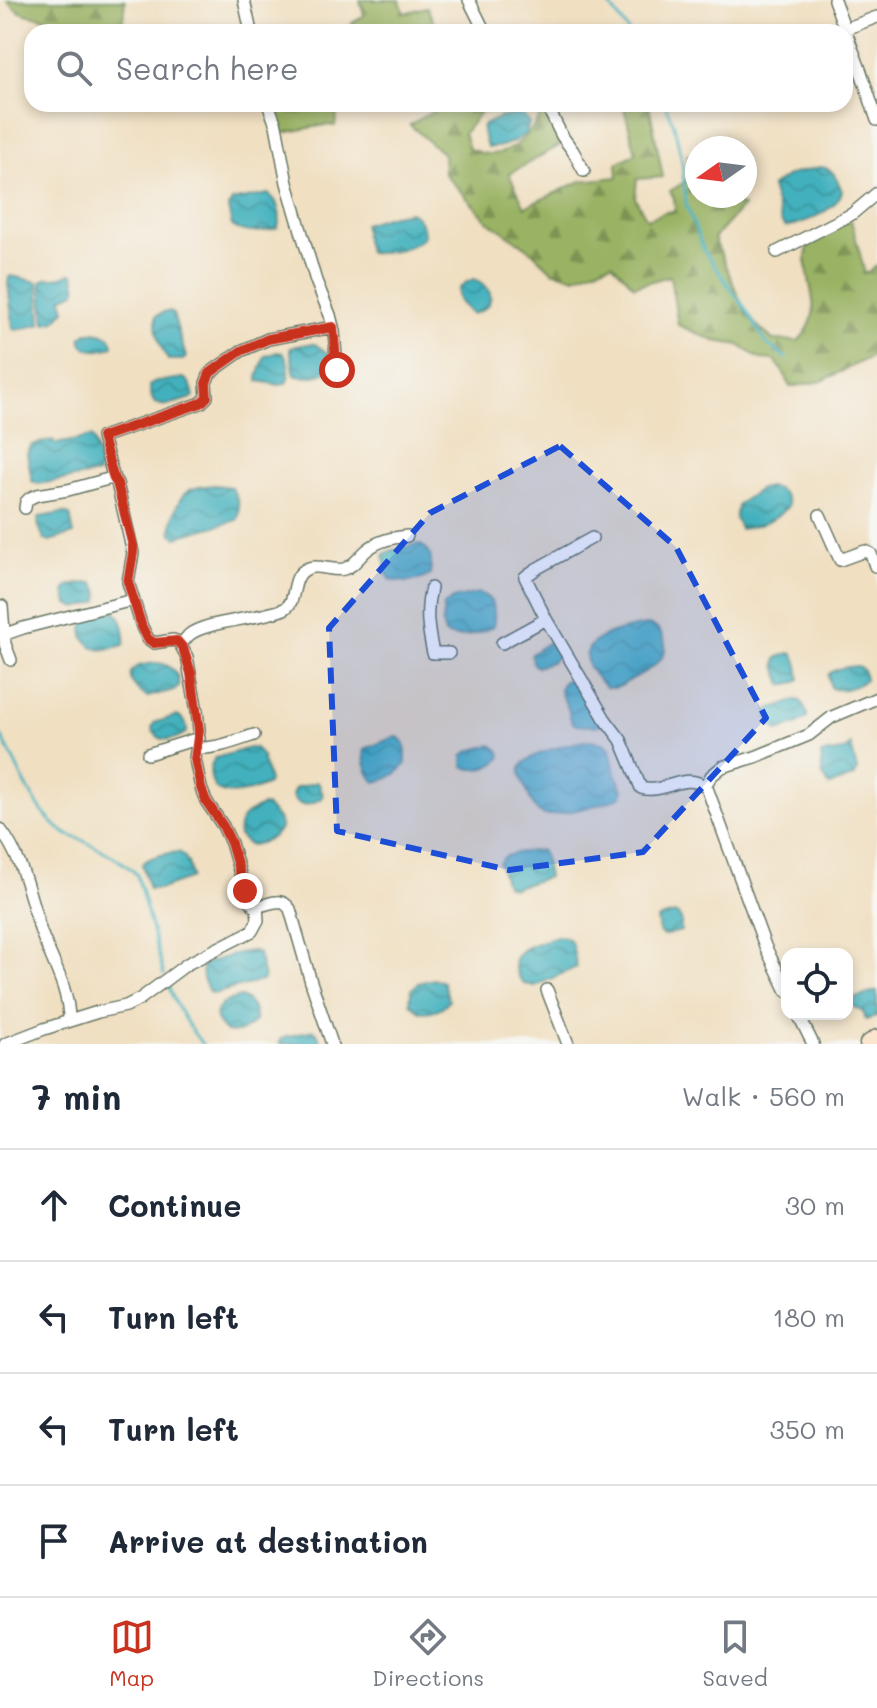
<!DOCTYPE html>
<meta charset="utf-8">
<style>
:root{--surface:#fff;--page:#f6f6f7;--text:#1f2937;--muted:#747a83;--line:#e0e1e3;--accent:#c8321e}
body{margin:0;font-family:Mali,sans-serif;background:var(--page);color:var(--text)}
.controls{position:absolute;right:24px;bottom:24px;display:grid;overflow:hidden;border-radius:16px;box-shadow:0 4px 12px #0003}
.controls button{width:72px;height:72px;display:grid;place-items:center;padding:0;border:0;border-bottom:2px solid var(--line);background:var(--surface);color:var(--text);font:40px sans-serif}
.compass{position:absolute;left:685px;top:136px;width:72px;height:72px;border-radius:50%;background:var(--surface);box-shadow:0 4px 12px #0003;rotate:256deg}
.stop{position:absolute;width:24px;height:24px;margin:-18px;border:6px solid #c8321e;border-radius:50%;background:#fff}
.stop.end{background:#c8321e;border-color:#fff;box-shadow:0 2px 8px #0008}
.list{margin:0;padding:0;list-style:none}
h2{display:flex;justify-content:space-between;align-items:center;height:104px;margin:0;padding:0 32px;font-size:34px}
h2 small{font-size:26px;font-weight:400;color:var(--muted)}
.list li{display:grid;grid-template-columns:52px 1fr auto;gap:24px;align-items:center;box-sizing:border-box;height:112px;padding:0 32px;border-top:2px solid var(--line)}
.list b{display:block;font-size:30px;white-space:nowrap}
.list em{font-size:26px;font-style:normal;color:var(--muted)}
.icon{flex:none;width:44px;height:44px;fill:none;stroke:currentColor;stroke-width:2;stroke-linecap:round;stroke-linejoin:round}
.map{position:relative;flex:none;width:877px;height:1044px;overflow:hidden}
.search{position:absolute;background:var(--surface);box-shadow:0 4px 12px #0003;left:24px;right:24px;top:24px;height:88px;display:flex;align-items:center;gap:20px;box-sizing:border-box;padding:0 28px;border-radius:24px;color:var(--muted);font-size:30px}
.sheet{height:552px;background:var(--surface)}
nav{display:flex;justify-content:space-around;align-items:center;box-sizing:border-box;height:112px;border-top:2px solid var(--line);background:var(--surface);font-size:22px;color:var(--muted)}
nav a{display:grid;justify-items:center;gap:4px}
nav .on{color:var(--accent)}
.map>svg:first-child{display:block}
</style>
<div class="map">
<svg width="877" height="1044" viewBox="0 0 877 1044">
<defs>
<pattern id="forest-firs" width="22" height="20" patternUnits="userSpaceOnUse" patternTransform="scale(2)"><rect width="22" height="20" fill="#9ab264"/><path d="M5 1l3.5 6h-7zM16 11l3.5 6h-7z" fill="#7d9253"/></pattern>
<pattern id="water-waves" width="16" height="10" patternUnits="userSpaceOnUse" patternTransform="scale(2)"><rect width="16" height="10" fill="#42b1bd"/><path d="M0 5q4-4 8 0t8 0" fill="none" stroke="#37919a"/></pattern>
</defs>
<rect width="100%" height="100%" fill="#f6f6f2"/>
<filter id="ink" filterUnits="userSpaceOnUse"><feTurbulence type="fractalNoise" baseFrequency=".0125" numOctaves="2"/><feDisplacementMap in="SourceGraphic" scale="16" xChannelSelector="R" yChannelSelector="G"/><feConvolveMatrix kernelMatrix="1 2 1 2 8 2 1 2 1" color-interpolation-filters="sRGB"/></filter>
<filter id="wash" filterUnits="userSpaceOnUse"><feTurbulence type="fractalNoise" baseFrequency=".006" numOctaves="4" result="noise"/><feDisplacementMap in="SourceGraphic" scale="32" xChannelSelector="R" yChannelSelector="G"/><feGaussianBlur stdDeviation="1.8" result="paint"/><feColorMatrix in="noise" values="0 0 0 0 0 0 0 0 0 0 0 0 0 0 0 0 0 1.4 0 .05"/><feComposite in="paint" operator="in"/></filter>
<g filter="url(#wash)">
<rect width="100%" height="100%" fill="#f0dfc1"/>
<!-- forest -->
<path fill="url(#forest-firs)" stroke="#5c784c" stroke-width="2" d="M7,0h118l-2,20 -43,12c-6,-3 -12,-7 -18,-10 -21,-9 -38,0 -55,-22z
M360,0h40l4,13 23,-6 11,25h-89l3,-9 12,-7z
M274,104h65l-4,22 -10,-1 -42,8z
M440,104h53l-13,9 -16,20 5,16c6,2 14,5 20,5 25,1 45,-25 55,-45l18,35 -53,30 16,33 56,-26 37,-4 -1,-14 19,-10 -13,-49h26l14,73 -26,2 -2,19 12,21 19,-7 9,-1 -1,-13 -4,-7 21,-13 -4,-23h10v41h35l4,8 7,2 -29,32 33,78 26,24 25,1c28,-27 10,-50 8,-81 0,-7 2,-14 3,-20l42,-20 14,53 12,-7v88l-55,27 -32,6 -5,-12 -10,-15 -15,-1 -21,-14 -24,-4 -37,-16 -8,-49 -36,10 -22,-23 -37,14 -23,-6 -22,-21 -42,-29 -44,-48 -1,-19 -33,-29 29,-18z"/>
<!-- water -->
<path fill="url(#water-waves)" stroke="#307778" stroke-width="2" d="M521,114l3,2 5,7 -3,10c-11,9 -26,16 -39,14l-5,-18 1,-4 18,-8z
M820,167c14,0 17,13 22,24 -5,19 -38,33 -56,36l-5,-5 -10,-35 18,-12z
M268,194c10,5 15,24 9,34 -14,4 -33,7 -45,-2l-4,-18 4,-7z
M409,212c10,3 15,14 15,24 -10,13 -39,18 -55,17l-4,-12 -1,-17 25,-8z
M71,273l3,2 3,13 -2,4 -13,6 3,12 -10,11 -10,2 -4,-41 4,-3 17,-2z
M12,276l26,6 3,42 -24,6 -4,-2 -5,-45 1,-6z
M474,279c22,10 22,28 -2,35 -17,-13 -21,-27 2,-35z
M166,311h4l3,3 13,43 -3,3h-15c-8,-13 -13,-29 -12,-44z
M93,332c11,2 19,2 20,14 -10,6 -34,7 -32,-9l6,-4z
M307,344h8l14,10 1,12 -3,6c-9,4 -23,7 -32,3l-5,-26 2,-2z
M277,352l6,1c7,9 7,19 4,29l-7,3 -22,-4v-4l7,-21z
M184,378c7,4 8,10 10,18l-2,2 -27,8 -11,-3 -4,-11v-7l6,-3z
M91,437l2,2 8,28 -3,7 -60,10 -6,-3 -5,-28 5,-8 21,-5 3,4z
M215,485l16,2c6,10 11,21 6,33l-60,17 -5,-3c-1,-8 0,-13 2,-20 8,-25 16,-27 41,-29z
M769,487c11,1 18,8 19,19 -13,15 -28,20 -48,23l-5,-11 3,-14 22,-15z
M63,513l7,2 4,19 -25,7 -5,-1 -6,-16 1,-7z
M418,544c15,4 14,19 12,31 -11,7 -28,9 -40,4l-4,-7 -2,-18 8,-4z
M88,583h5c5,5 8,12 5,19l-21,6 -9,-4 -3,-12 3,-6z
M478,593c16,4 18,19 15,34 -15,6 -33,14 -48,7l-3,-10 2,-19 9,-6z
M111,611h5c7,10 11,23 8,34 -19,5 -29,10 -41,-9l1,-15 9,-5z
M646,625c9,1 12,3 16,10 15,28 -24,38 -41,51l-5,2h-9c-49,-42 0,-57 39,-63z
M549,642l7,2 4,10 -7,7 -16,6 -4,-3 -2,-10z
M789,653l5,1 4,11 2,14 -3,3 -15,3 -6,-20 1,-7z
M156,663c14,0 25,11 22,25l-4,2 -26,7c-9,-4 -25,-19 -13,-29 4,-4 15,-4 21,-5z
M858,666l5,4 2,9c-7,8 -24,13 -34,9l-3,-13c8,-8 19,-8 30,-9z
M575,675l11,25 17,22 -2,3c-6,1 -22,2 -27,-1 -5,-3 -4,-12 -7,-18 -2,-5 -8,-12 -7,-18 1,-7 10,-10 15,-13z
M796,700l5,1 6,12v5l-11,7 -19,6c-5,-5 -11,-15 -8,-22z
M175,716c9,1 12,7 12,16 -12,9 -28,12 -35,-3l2,-6z
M394,737l6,1 4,4 2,10v11c-5,9 -20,18 -31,19 -7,-7 -13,-23 -10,-33z
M591,740l14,4 5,4 5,24 8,18 -1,6c-9,6 -68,21 -78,19 -9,-3 -12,-12 -15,-19 -3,-8 -12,-22 -7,-30 8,-14 54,-24 69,-26z
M491,745c28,12 -11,32 -28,21v-10l6,-5z
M851,745l6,25 -2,6 -26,10 -7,-13 -1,-19 22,-3z
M249,748h6l7,9 7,24 -1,3c-16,7 -35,14 -51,6 -8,-10 -9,-22 -2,-32z
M317,782c4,4 5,9 6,15l-2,2c-11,5 -22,11 -29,-3l3,-8z
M262,806h4l12,13 3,8c-6,11 -19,17 -32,18l-10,-9c-3,-17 9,-24 23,-30z
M541,850l3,5 4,22 -35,11 -7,-3 -7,-22c7,-12 28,-11 42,-13z
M179,852c9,5 11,16 12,26l-30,11h-12l-7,-25c9,-9 25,-10 37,-12z
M674,914l4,1 3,4v12l-18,5 -4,-4 -2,-13z
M557,936l9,1 5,5 2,7 4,18 -42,19 -11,-2c-27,-33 9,-39 33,-48z
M253,951l5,2 6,25 -2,3 -49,13 -4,-2 -6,-13 -1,-11 2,-4 34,-11z
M434,979l9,3 6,18c-6,10 -19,12 -29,12l-10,-9 1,-13 7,-7z
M877,991v25l-11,4 -3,-8 -11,-6 -3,-6z
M241,997c9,4 15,14 14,24 -8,9 -17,13 -29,11 -20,-18 -6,-31 15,-35z
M313,1030l4,2 4,12h-42l3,-6z"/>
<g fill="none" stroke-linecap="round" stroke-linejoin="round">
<!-- stream -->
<path stroke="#42b1bd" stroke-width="3" d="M606,0l23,32
M665,104l9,21 8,36 4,43 18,47 41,57 22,36 19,14
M0,734c20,33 32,78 66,100 6,3 13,4 18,7 18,9 40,20 53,34l27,100
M167,982c8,24 19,42 35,62"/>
</g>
</g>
<g filter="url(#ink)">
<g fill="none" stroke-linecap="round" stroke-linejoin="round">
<defs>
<path id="street" d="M244,0l7,32
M469,0l16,32
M834,0l27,72 16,48
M845,29l32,-12
M268,104l8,21 11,58 29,98 14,34 4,16 3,39
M546,104l16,32 11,15 11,20
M777,252l75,-38 25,-21
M114,479l-12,-42 99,-34 6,-6 -1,-14 4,-10 31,-22 27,-12 65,-12
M25,508l1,-6 4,-4 7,-3 31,-5 40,-11h6l3,4 16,70 -5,29 14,45 6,12 6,4 19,-3 6,2 8,15 10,54 2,19 -4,29 6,29 5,13 17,25 8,17 14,48 9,15c14,1 25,-12 36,3l21,73 21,62
M820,515l20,45 25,-9 6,3 4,12
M592,538l-56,31 -11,8 21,42 59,100 16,21 20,48c23,7 44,-18 66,0l58,158 22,45
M431,588c-6,23 -3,42 2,65h16
M2,606l3,38 6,16
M0,636l23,-8 110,-28
M502,643l44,-24
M181,644c1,-1 7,-8 8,-9 16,-14 72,-16 95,-26 13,-6 7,-28 18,-37 12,-11 28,0 42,-3 9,-2 16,-13 23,-19 12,-10 25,-12 40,-14
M197,748c19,1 39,-7 57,-13
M148,754l51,-16
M705,786l6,-10 11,-9 33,-10 54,-22 23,-18 45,-19
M0,829c23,29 30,69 41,103 11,29 28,57 28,88
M547,990l21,54
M798,1014l15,30
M5,1044l39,-15 54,-17 28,-6 14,-7 47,-35 65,-33 6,-11 -1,-14"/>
<path id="secondary" d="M868,1044l9,-6"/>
</defs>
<!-- street casing -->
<use href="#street" stroke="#687665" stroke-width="14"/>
<!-- secondary casing -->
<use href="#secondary" stroke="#687665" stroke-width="19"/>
<!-- street -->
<use href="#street" stroke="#fff" stroke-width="11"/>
<!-- secondary -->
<use href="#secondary" stroke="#fce5cf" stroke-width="16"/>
</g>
</g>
<g fill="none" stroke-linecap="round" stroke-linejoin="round" filter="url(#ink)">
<!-- route -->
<path stroke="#c8321e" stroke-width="10" d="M245,891l-14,-48 -8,-17 -17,-25 -5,-13 -6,-29 4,-29 -8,-57 -8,-25 -6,-7 -23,2 -6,-4 -6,-12 -14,-45 5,-29v-7l-16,-63 -3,-4 -12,-42 99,-34 6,-6 -1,-14 4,-10 31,-22 27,-12 65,-12 4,43"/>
</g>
<!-- marked area -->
<path fill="#1d4ed8" fill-opacity="0.2" stroke="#1d4ed8" stroke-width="6" stroke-dasharray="16 10" stroke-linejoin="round" d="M560,446l116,101 90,171 -123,134 -134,18 -172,-39 -8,-203 101,-115z"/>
</svg>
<div class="controls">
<button><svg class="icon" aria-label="locate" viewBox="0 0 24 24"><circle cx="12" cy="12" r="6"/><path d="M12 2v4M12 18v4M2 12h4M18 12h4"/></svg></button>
</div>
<svg class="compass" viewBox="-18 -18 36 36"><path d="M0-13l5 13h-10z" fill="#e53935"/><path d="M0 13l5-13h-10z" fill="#747a83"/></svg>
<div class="stop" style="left:337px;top:370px"></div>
<div class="stop end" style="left:245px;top:891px"></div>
<div class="search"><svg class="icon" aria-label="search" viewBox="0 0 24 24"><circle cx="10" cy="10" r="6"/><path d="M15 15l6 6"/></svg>Search here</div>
</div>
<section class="sheet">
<h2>7 min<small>Walk · 560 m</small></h2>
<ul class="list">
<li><svg class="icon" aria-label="ahead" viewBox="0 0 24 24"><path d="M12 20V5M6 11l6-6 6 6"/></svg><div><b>Continue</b></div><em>30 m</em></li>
<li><svg class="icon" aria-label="left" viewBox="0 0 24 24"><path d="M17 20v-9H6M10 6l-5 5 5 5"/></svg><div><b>Turn left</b></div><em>180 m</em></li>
<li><svg class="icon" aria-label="left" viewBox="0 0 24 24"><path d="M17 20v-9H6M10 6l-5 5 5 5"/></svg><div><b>Turn left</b></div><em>350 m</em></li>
<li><svg class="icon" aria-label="arrive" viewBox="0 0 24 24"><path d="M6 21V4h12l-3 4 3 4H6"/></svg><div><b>Arrive at destination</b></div></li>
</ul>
</section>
<nav>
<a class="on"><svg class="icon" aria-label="map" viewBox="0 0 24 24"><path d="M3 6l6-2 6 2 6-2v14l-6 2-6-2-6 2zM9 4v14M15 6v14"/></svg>Map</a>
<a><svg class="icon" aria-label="directions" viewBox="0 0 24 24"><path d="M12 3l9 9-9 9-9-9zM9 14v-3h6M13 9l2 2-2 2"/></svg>Directions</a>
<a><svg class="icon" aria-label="saved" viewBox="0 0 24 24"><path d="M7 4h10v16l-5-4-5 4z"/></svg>Saved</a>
</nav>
